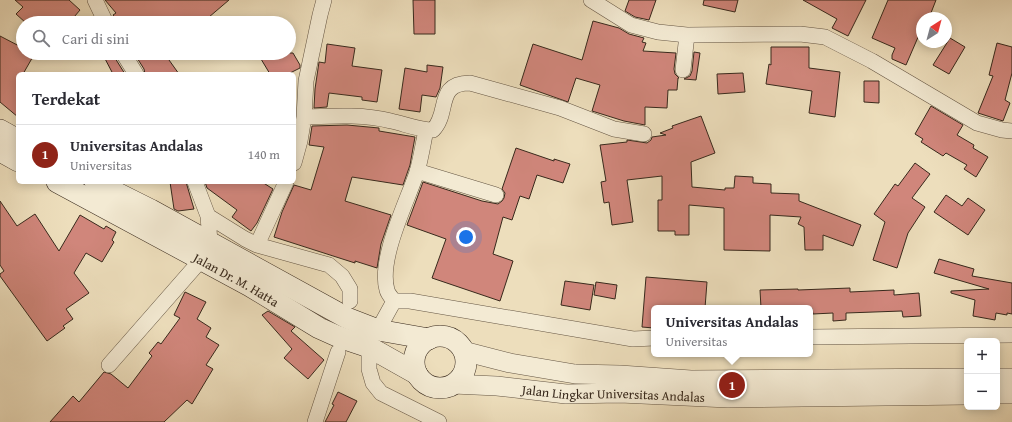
<!DOCTYPE html>
<html lang="id">
<meta charset="utf-8">
<style>
:root{--surface:#fff;--page:#f2f2f3;--text:#2b2b33;--muted:#7c7c81;--line:#e1e1e2;--accent:#8f2418}
body{margin:0;font-family:"Gentium Book Plus",serif;background:var(--page);color:var(--text)}
.controls{position:absolute;right:12px;bottom:12px;display:grid;overflow:hidden;border-radius:6px;box-shadow:0 2px 10px #0003}
.controls button{width:36px;height:36px;display:grid;place-items:center;padding:0;border:0;border-bottom:1px solid var(--line);background:var(--surface);color:var(--text);font:20px sans-serif}
.compass{position:absolute;left:916px;top:12px;width:36px;height:36px;border-radius:50%;background:var(--surface);box-shadow:0 2px 10px #0003;rotate:36deg}
.you{position:absolute;left:466px;top:237px;width:14px;height:14px;margin:-10px;border:3px solid #fff;border-radius:50%;background:#1a73e8;box-shadow:0 0 0 6px #1a73e833}
.badge{display:grid;place-items:center;width:26px;height:26px;border-radius:50%;background:var(--accent);color:#fff;font-size:13px;font-weight:700}
.pin{position:absolute;translate:-50% -50%;border:2px solid #fff;box-shadow:0 1px 4px #0006}
.popup{position:absolute;left:651px;top:305px;width:162px;height:52px;box-sizing:border-box;display:grid;place-content:center;border-radius:6px;background:var(--surface);filter:drop-shadow(0 1px 3px #0005);font-size:13px;white-space:nowrap;color:var(--muted)}
.popup b{font-size:15px;color:var(--text)}
.popup::after{content:'';position:absolute;left:50%;top:100%;margin-left:-8px;border:8px solid transparent;border-top-color:var(--surface)}
.list{margin:0;padding:0;list-style:none}
h2{display:flex;justify-content:space-between;align-items:center;height:52px;margin:0;padding:0 16px;font-size:17px}
h2 small{font-size:13px;font-weight:400;color:var(--muted)}
.list li{display:grid;grid-template-columns:26px 1fr auto;gap:12px;align-items:center;box-sizing:border-box;height:60px;padding:0 16px;border-top:1px solid var(--line)}
.list b{display:block;font-size:15px;white-space:nowrap}
.list p{margin:0;font-size:13px;white-space:nowrap;color:var(--muted)}
.list em{font-size:13px;font-style:normal;color:var(--muted)}
.icon{flex:none;width:22px;height:22px;fill:none;stroke:currentColor;stroke-width:2;stroke-linecap:round;stroke-linejoin:round}
.map{position:relative;flex:none;width:1012px;height:422px;overflow:hidden}
.search{position:absolute;background:var(--surface);box-shadow:0 2px 10px #0003;left:16px;top:16px;width:280px;height:44px;display:flex;align-items:center;gap:10px;box-sizing:border-box;padding:0 14px;border-radius:22px;color:var(--muted);font-size:15px}
.panel{position:absolute;background:var(--surface);box-shadow:0 2px 10px #0003;left:16px;top:72px;width:280px;height:112px;border-radius:6px}
.map>svg:first-child{display:block}
</style>
<div class="map">
<svg width="1012" height="422" viewBox="0 0 1012 422">
<rect width="100%" height="100%" fill="#eddebc"/>
<filter id="stains"><feTurbulence type="fractalNoise" baseFrequency=".005" numOctaves="4"/><feColorMatrix values="0 0 0 0 .2 0 0 0 0 .09 0 0 0 0 .02 0 0 0 .5 -.17"/></filter>
<radialGradient id="worn" r=".72"><stop offset=".6" stop-color="#630" stop-opacity="0"/><stop offset="1" stop-color="#630" stop-opacity=".3"/></radialGradient>
<!-- building -->
<path fill="#d0867b" stroke="#38291c" d="M15,0h54l11,10 -11,13h-14l-7,-6 -5,6h-17l-10,-9 7,-7z
M105,0h124l-27,23h-82l-7,-8 3,-2z
M413,0h22v34h-21z
M629,0h27l-7,20 -14,-3 -10,-6z
M704,0h34l-3,12 -32,-7z
M803,0h63l-18,36 -16,-8 5,-9z
M888,0h48l-7,18h-7v10l-16,37 -14,-6v-4l3,-7 -23,-10z
M593,21l26,7 10,6 15,4 -2,4 4,1 -3,8 33,2 -2,16 1,5 4,4h-1l-1,12h-9l-1,18 -22,-1v18l-21,-4 -32,-10 8,-26 -24,-7 -8,24 -48,-17 13,-41 49,16z
M0,36l23,12v5h12l-12,21h-5v43l-18,-15z
M950,38l15,9 -16,27 -16,-9z
M997,43l15,4v26l-7,27 5,3 -7,18 -25,-8 15,-37 -4,-1z
M327,44l28,4 -3,18 30,4 -5,32 -15,-2v-3l-33,-4 -2,14 -13,1 1,-19 4,-27 6,1z
M771,47h38v21l31,4 -5,45 -26,-4 3,-22 -46,-7 3,-20 2,1z
M694,52l6,1 -4,27 -12,-1 6,-3 2,-5z
M102,53h12l1,5 10,16h-12z
M134,53h30l15,21h-34l-1,-5z
M272,53h21l7,12v3l-12,6h-18l-9,-15z
M427,65l16,2 -3,21 -4,9 -14,-2 -2,17 -21,-3 6,-41 22,4z
M743,73l2,19 -27,2 -1,-20z
M864,81h15v22l-15,-1z
M931,106l32,19 -6,10 17,10 -1,3 15,9 -12,20 -12,-8 3,-4 -21,-12 -3,3 -22,-14 2,-3 -8,-5z
M701,116l14,37 -24,9 1,25 33,3v-2h9l1,-12 18,1v6l18,1v9l28,1v7l62,24 -8,21 -30,-11v15h-18l-1,-23 -6,-3 3,-7 -31,-2v36l-46,-1v-42l-35,-3v30h-14v-4h-17v-31h4v-24l-35,4 6,42 -21,3 -3,-23 -5,1 -3,-21 5,-1 -6,-36 27,-3v-2l20,3 4,-3 1,-3 14,-2 -6,-2 13,-5 -1,-2z
M347,125l32,3v3l36,6 -5,28 -7,20 -51,-8 -7,24 46,14 -10,29 -4,24 -22,-7v2l-81,-26 8,-25 12,-27 17,5 13,-43 -15,-2 3,-19z
M516,148l38,13v-2l16,5 -7,19 -26,-8 -8,24 -9,-3 -8,24 -9,-3 -10,37 20,7 -13,40 -68,-23 14,-39 -39,-14 16,-43 59,19 16,3 4,-3 2,-3 1,-5 -3,-4z
M915,163l15,11 -18,24 13,9 -17,26 -11,35 -24,-8 12,-38 -11,-8 21,-30 3,2z
M170,182h16l8,27 -16,2 -4,-2z
M205,182h57l11,7 -16,34 -6,8 -19,-14 5,-7 -30,-22z
M946,195l16,11 6,-8 17,12 -17,25 -34,-23z
M0,201l17,25 18,-12 24,37 21,-36 24,14 2,-3 10,6 -4,8 2,2 -12,20 -16,-9 -12,20 15,20 -23,16 7,10 -10,7 2,2 -18,13 -47,-65v-2l4,-3 -4,-6z
M939,259l35,10 -2,7 40,7v31l-5,-1v2l-11,-2 -1,7 -22,-4 2,-16 -24,-7v-2l38,-2 -55,-16z
M646,277l61,5 -2,26h-51v20l-12,-1z
M565,281l29,4 -4,25 -29,-5z
M596,282l21,3 -2,14 -21,-4z
M850,288v4l44,-2v5l25,-2 2,23 -18,1 -1,-6 -56,2v7l-13,1v-8l-20,1 -1,-6h-51l-1,-18 38,-1v1z
M185,292l21,10 -9,17 14,9 -5,9 13,8 -13,20 7,4 -21,35 -5,-4 -23,22h-114l23,-26 6,6 25,-30 7,2 17,14 24,-32 -3,-3 9,-11 3,2 19,-26 -6,-3z
M268,311l27,16 -4,4 33,29 -16,19 -24,-21 8,-9 -30,-34z
M338,392l19,9 -11,21h-21l9,-17 -2,-1z"/>
<g fill="none" stroke-linecap="round" stroke-linejoin="round">
<defs>
<path id="minor" d="M95,0l11,23
M591,0l40,25 27,7 29,3 113,-1 25,3 47,24 105,62 25,7 10,1
M123,53l13,21
M683,70l4,-35
M304,117c28,-1 59,-3 87,4 14,3 28,9 42,9 17,-17 2,-47 37,-47l90,25 54,21 30,5
M294,163l6,-22 4,-24 2,-36 14,-66 4,-15
M417,171l79,24
M195,182l13,34 2,26
M208,216l37,23 12,6 72,20 13,11 8,13v12
M257,245l29,-63
M394,301c-3,-4 -6,-7 -7,-11 -9,-31 20,-88 30,-118 4,-14 6,-28 9,-42
M378,330l16,-29h16l223,38 21,-1
M810,337l202,-2
M369,347v22l4,14 8,10 58,29
M109,365l92,-105
M315,422l23,-70"/>
<g id="tertiary">
<path d="M463,351l47,12 65,11 45,1 71,5 276,-2"/>
<path d="M997,378h15"/>
<path id="s1" d="M453,384l44,2 69,8 54,-1 108,5 239,-3"/>
<path d="M997,394h15"/>
</g>
<g id="secondary">
<path d="M0,130l18,10"/>
<path d="M0,151l18,10"/>
<path id="s2" d="M57,182l193,104 69,42 20,9 30,10 48,27"/>
<path d="M95,182l56,28 196,108 31,12 51,9"/>
<circle cx="440" cy="362" r="26"/>
</g>
</defs>
<!-- minor casing -->
<use href="#minor" stroke="#655644" stroke-width="16"/>
<!-- tertiary casing -->
<use href="#tertiary" stroke="#655644" stroke-width="20"/>
<!-- secondary casing -->
<use href="#secondary" stroke="#38291c" stroke-width="22"/>
<!-- minor -->
<use href="#minor" stroke="#f3ead3" stroke-width="15"/>
<!-- tertiary -->
<use href="#tertiary" stroke="#f3ead3" stroke-width="19"/>
<!-- secondary -->
<use href="#secondary" stroke="#f3ead3" stroke-width="21"/>
</g>
<g text-anchor="middle" stroke-width="4" stroke-linejoin="round" paint-order="stroke">
<!-- street labels -->
<g font-size="13" fill="#38291c" stroke="#f3ead3">
<text dy="5" stroke="none"><textPath href="#s2" startOffset="204">Jalan Dr. M. Hatta</textPath></text>
<text dy="5" stroke="none"><textPath href="#s1" startOffset="161">Jalan Lingkar Universitas Andalas</textPath></text>
</g>
</g>
<rect width="100%" height="100%" filter="url(#stains)"/>
<rect width="100%" height="100%" fill="url(#worn)"/>
</svg>
<div class="controls">
<button>+</button>
<button>−</button>
</div>
<svg class="compass" viewBox="-18 -18 36 36"><path d="M0-13l5 13h-10z" fill="#e53935"/><path d="M0 13l5-13h-10z" fill="#7c7c81"/></svg>
<div class="you"></div>
<div class="pin badge" style="left:732px;top:385px">1</div>
<div class="popup"><b>Universitas Andalas</b>Universitas</div>
<div class="search"><svg class="icon" aria-label="search" viewBox="0 0 24 24"><circle cx="10" cy="10" r="6"/><path d="M15 15l6 6"/></svg>Cari di sini</div>
<section class="panel">
<h2>Terdekat<small></small></h2>
<ul class="list">
<li><span class="badge">1</span><div><b>Universitas Andalas</b><p>Universitas</p></div><em>140 m</em></li>
</ul>
</section>
</div>
